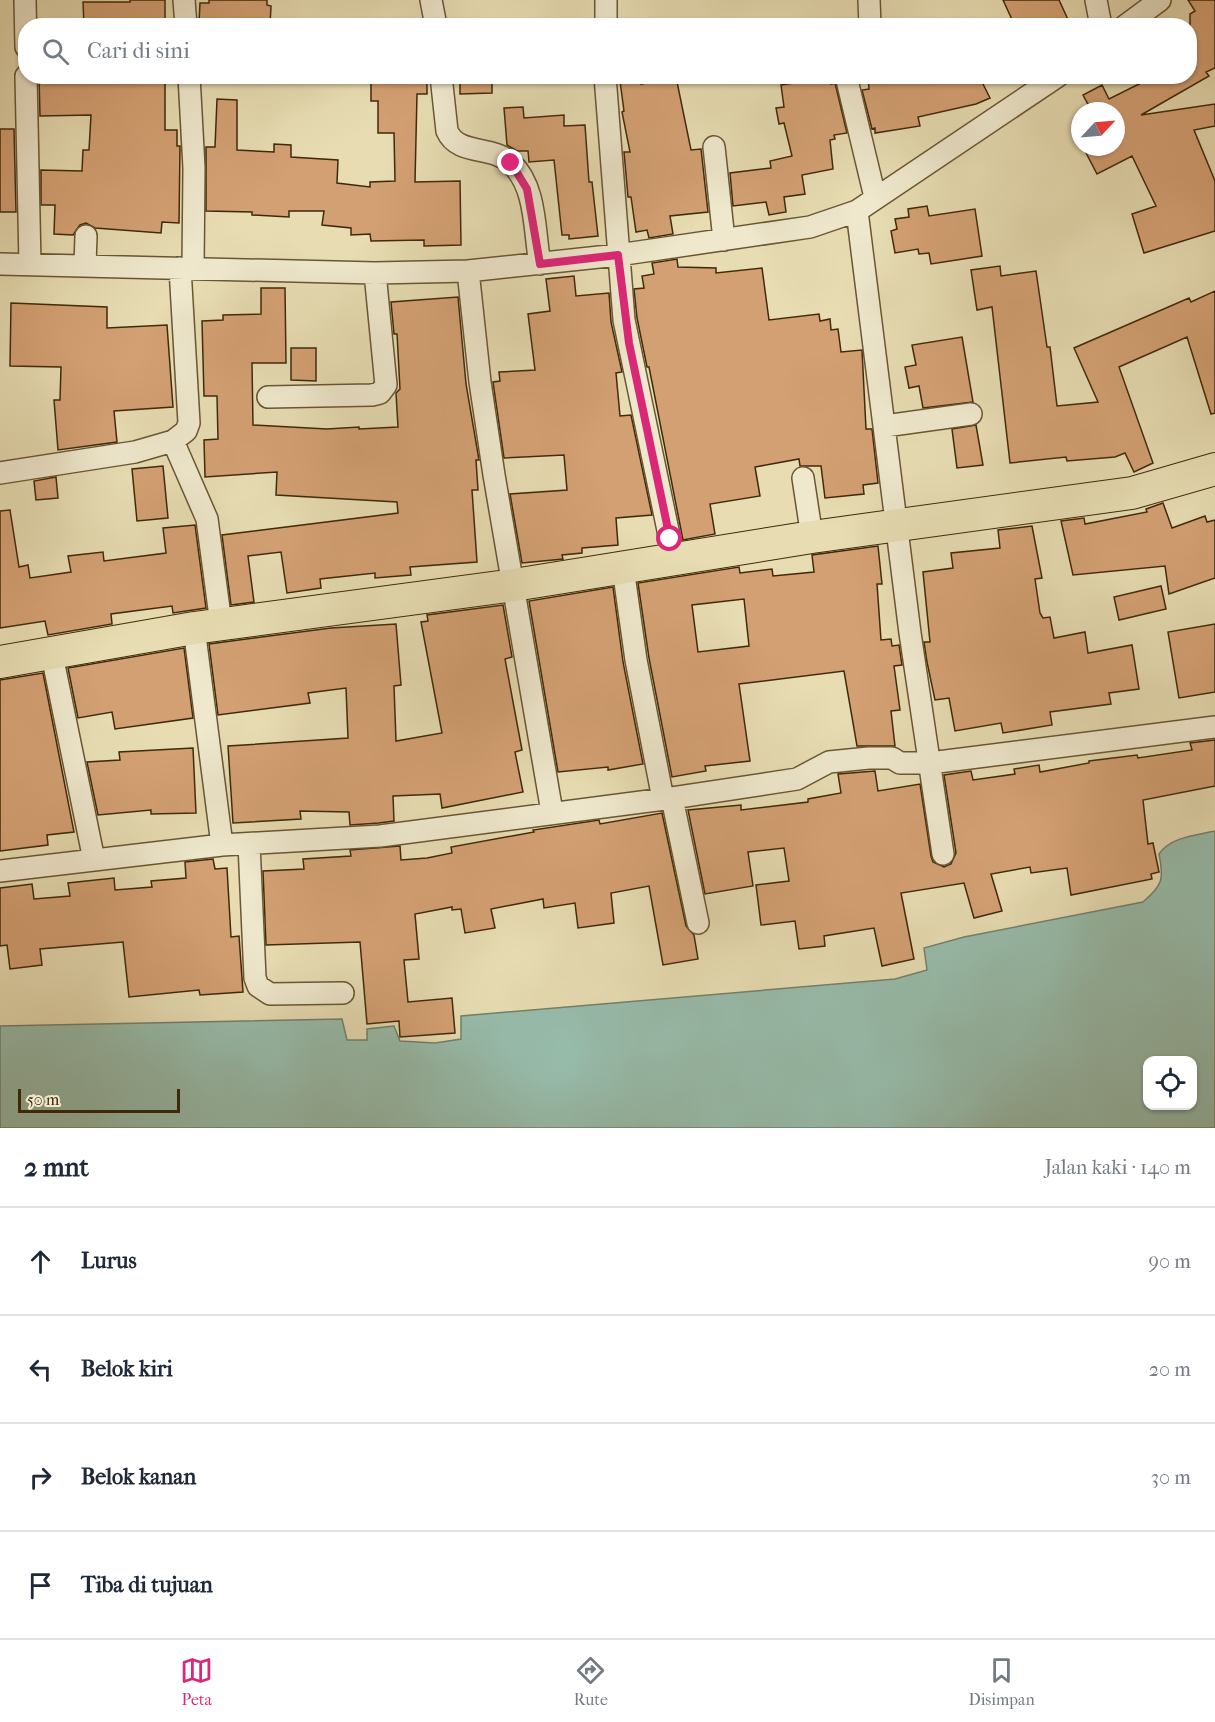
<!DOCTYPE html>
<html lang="id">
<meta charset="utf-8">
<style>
:root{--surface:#fff;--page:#f6f6f7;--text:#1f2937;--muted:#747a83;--line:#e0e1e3;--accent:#db2777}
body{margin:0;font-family:"IM FELL French Canon",serif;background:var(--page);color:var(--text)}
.controls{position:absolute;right:18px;bottom:18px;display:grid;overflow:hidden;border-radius:12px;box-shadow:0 2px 4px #0004}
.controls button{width:54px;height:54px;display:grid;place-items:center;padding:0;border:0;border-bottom:2px solid var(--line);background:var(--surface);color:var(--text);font:30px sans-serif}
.compass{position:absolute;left:1071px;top:102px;width:54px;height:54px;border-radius:50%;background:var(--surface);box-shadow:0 2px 4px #0004;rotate:64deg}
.scale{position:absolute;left:18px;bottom:15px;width:162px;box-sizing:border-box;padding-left:6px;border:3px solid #402909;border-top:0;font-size:16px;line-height:21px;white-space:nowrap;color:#402909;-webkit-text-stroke:4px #efe8cd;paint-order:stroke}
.stop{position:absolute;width:18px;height:18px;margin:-14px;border:4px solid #db2777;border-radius:50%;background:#fff}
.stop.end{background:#db2777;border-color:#fff;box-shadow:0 2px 6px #0008}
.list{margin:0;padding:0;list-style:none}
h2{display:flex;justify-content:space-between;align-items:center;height:78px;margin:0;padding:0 24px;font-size:26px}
h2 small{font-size:20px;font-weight:400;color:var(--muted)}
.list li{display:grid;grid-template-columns:39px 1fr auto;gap:18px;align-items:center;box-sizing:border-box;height:108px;padding:0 24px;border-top:2px solid var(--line)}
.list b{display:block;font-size:22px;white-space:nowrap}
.list em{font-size:20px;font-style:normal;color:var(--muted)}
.icon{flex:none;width:33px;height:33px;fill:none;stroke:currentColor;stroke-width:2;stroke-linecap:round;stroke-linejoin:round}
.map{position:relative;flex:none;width:1215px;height:1128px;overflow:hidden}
.search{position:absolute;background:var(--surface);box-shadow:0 2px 4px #0004;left:18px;right:18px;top:18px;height:66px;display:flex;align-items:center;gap:15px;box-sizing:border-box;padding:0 21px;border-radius:24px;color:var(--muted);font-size:22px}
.sheet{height:510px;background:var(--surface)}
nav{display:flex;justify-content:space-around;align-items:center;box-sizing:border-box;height:84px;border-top:2px solid var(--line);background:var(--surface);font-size:16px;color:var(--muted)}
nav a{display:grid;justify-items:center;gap:3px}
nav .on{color:var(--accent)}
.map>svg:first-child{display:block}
</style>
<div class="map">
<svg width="1215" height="1128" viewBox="0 0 1215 1128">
<rect width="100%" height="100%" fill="#e7dcb2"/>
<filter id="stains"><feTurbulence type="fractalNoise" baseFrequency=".00333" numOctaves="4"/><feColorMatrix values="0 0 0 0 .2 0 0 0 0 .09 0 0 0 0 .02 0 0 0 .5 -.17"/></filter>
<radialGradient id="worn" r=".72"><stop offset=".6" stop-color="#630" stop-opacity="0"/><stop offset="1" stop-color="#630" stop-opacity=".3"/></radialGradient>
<!-- water -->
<path fill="#97bcab" stroke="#74816a" stroke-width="1.5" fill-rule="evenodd" d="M1215,831v297h-1215v-102l342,-7 5,21h20v-11l27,-3 6,15 35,2 26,-4v-23l434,-37 32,-9 -3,-22 40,-11 179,-35c20,-17 21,-23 16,-48 11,-17 38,-19 56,-23zM1148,1060h44v46h-44z"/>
<!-- building -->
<path fill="#d3a073" stroke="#402909" stroke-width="1.5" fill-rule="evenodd" d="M130,0h35v26h-81l-1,-24h47z
M209,0h58v5l4,1 -1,20 -71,-3 1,-20h9z
M1003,0h56l12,26h-56z
M1188,0h27v68l-9,4 3,4 -68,39 74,-11v22l-21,4 21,51v50l-71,22 -12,-39 24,-8 -24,-50 -35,18 -14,-27h33v-36h-32l6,-3 -7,-13 19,-10 7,14 46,-23h35v-62l5,-3z
M39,76h76v5h50v49h12v16h3l-1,77 -17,-1 -1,11 -66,-5 -9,-5 -6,2 -7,10 -19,-1 1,-29h-14v-35l41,1 1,-21h6l2,-35 -51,1z
M371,76h56v18h-10l-2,88 45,-1 1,64 -37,1v-6l-53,1 -1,-7 -19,1v-7l-29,-3 2,-14h-35v6l-37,-2v-3l-46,-1v-64h9l2,-48 20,1v50l37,2v-8l17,1v12l47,3 -1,23 33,4v-5l25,-1 -1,-48h-16v-32h-7z
M460,76h32v17l-32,1z
M830,76l1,8 4,-1 12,50 -13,2 1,4 -5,1 3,29 -31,6 3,19 -21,3 2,15 -17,3 -3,-13 -33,4 -3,-33 41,-5 -1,-7 22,-5 -8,-33 -5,1 -3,-16 8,-1 -3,-22 20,-3 -1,-4z
M868,76h111l11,22 -14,6 -58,13 2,9 -45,7v-5l-3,1 -10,-39 7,-1z
M676,77l15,73 10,-1 7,63 -38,4 3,18 -24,4 -2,-8 -11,2 -5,-35h-3l-4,-45h6l-8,-40 2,-1 -4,-30 20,-2 1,5z
M523,107l1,11 40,-3v11l21,-1 4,57h3l6,54 -29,3v-4h-7l-8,-75 -25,2 -1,-11h-11l-10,-6 -3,-37z
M0,129h14l2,83h-16z
M927,206l2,10 46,-7 7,47 -51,8 -2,-11 -10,1 -1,-5 -23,4 -4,-22 6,-2 -2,-10 14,-2 -1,-8z
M677,259l1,8 38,1v5l46,-5 7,52 50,-6 1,7 10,-2 1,11 7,-1 3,23 21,-2 4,79h6l6,54 -15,2 1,9 -39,4 -4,-32h-21l-1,-7 -44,8 5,29 -50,8 5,30 -32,6 -34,-173h-2l-10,-49 -3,-29 10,-1 -2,-12 12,-2 -2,-11z
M1000,266l1,10 35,-5 11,76h3l7,59 41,-4 -24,-54 115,-50 2,4 24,-11v122l-4,1 -24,-77 -68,30 34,96 -19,9 -9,-19 -10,4 -48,4 -1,-4 -56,6 -18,-156 -15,3 -6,-40z
M574,276l2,20 33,-3 2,29 11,50 -6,1 4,43 11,-1 21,100 -36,3 2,27 -36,3v5l-20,2 1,4 -41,4 -12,-69 57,-4 -3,-35 -60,3 -11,-76 7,-1 -1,-9 36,-2 -7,-56 22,-3 -4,-32z
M261,288h24l1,75h-34l1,62 74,4 32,-2v2l39,-2 -2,-34 4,-4 -3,-55h-3l-3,-32 67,-5 8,87 13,76h-3l2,30h-6l5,72 -67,5 1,8 -36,3v-5l-55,6 1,9 -34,5 -6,-41 -33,4 6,46 -23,3 -9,-70 176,-22 -1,-11 -121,-7 1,-23 -72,5 -1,-37 14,-1 -1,-43h-13l-2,-75 21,-1v-5l38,-1z
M11,303l96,4v21l60,-3 6,82 -59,4 3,31 -59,8 -4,-50h6l1,-33 -51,-1z
M962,337l11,65 -50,6 -4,-22 -10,2 -4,-21 11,-2 -4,-20z
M291,348h25v33l-25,-1z
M976,425l7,40 -26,3 -5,-39z
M163,466l5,52 -31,3 -5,-52z
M56,477l2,21 -22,2 -2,-19z
M1163,503l9,25 33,-12 2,6 8,-2v58l-46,16 -4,-28 -92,9 -12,-54 23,-3 1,6 62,-12 -1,-3z
M10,510l9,57 9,-2 2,13 41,-6 -3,-16 35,-4 1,9 62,-8 -3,-25 32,-3 11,83 -33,5 -1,-7 -61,8 1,10 -64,11 -3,-14 -45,7v-117z
M1032,526l10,52 -7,1 5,34 3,5 7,-1 4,21 31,-6 3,21 44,-8 7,44 -30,4 2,11 -61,8 2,13 -49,8 -2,-10 -46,8 -6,-33 -14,2 -8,-38 -3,-20h6l-7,-70 30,-4 -2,-15 49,-5 -2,-18z
M878,546l4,38h-5l4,56 10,-1 1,7 7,-1 3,20 -8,1 6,44 -9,1 4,35h-38l-13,-75 -105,13 11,77 -45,5 1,5 -34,6 -23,-119 -11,-75 101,-16 1,6 32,-4 1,7 41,-4 -2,-17zM744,599l5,47 -51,6 -6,-47z
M1161,586l5,23 -47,11 -5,-23z
M613,587l10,75 20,102 -35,6v-3l-50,5 -29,-171z
M503,605l9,52 -7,2 17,91 -7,2 8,40 -81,16 -2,-14 -47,2 1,25 -15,2 -29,2 -1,-13 -49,-1 1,8 -68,4 -5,-77 120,-8 -2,-50 -38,5 2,10 -92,12 -9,-71 122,-16 65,-4 5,61 -7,1 2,55 46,-8 -21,-111 7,-1 -1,-6z
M1215,624v68l-36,6 -11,-66z
M184,648l9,70 -78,11 -3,-17 -34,6 -10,-50z
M43,673l31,159 -27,3 1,10 -48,6v-171z
M1215,740v46l-72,14 5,44 5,-1 6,29 -8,2 1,5 -81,16 -4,-27 -36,5 -1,-6 -39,7 11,37 -28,7 -10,-35 -63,10 13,66 -32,7 -8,-38 -50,8 1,10 -26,3 -4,-28 -34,4 -5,-40 33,-4 -5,-33 -36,4 5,34 -48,8 -17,-84 53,-5v5l67,-8v-3l33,-6 -3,-19 37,-3 3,20 42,-7 11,72 2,6 11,5 7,-3 5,-11 -12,-78 27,-4 2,9 42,-6 -1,-5 25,-4 1,7 49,-9v-2l48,-6 1,3 54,-8 -2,-7z
M193,748l3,65 -45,1v-4l-53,5 -11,-53 33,-2 -1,-8z
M662,813l24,113 8,9 4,24 -35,6 -14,-79 -38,7 3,30 -36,5 -3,-25 -31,5 -1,-9 -52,10 4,19 -30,5 -4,-24 -9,1v-3l-37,7 4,45 -15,1 4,42 44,-4 3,35 -55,4 -1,-16 -32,3 -7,-82 -94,3 -3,-74 41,-2 -1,-10 48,-3 -1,-6 50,-4 1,14 26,-2 25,-5 -1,-6 83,-15 -1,-2 66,-10 1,4z
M213,859l2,10 12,-1 4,69 8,-1 4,56 -43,3 -1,-5 -70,7 -6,-55 -83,7 2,16 -32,4 -3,-24 -7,1v-58l32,-4 2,15 36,-3 -2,-13 46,-5 1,12 37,-3 -1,-6 35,-3 -1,-16z"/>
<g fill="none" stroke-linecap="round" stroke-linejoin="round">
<defs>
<path id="minor" d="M25,0l1,47
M184,0l2,26
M431,0l5,26
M869,0l1,26
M1096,0l5,26
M606,26v-26
M1125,26l35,-26
M26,76l4,188
M189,76l5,92 -1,100
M441,76l6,55c11,25 45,14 64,32 26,24 23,69 29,101
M605,76l19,244 50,239
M846,76l29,121
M714,147l10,93
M857,211l53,422 33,221
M0,264l375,9 93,-2 150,-16 192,-28 47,-16 201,-135
M85,265l1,-29
M468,271l12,111 14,93 58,337
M268,397l104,-2 8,-2 6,-8 -11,-112
M885,426l86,-12
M173,441l34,78 14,105
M0,473l135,-21 38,-11 13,-10 3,-8 -9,-155
M803,478l9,59
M623,568l13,92 27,139
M194,628l28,217
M52,655l42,205
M672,798l26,125
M249,844l6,134 3,8 12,8 73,-1
M0,871l222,-26 158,-9 292,-38 125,-19 32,-17 40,-4h23l8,5h30l285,-36"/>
<path id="highway" d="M0,662l194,-34 320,-43 298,-48 320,-44 83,-24"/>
</defs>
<!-- minor casing -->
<use href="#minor" stroke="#6a5633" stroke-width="24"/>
<!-- highway casing -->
<use href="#highway" stroke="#402909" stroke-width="34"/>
<!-- minor -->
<use href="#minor" stroke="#efe8cd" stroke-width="21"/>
<!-- highway -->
<use href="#highway" stroke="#e7dcb2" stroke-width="32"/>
</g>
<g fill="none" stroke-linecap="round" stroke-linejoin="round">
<!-- route -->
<path stroke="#db2777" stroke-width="8" d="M511,163l16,26 13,75 78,-9 11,88 41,196"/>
</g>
<rect width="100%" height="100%" filter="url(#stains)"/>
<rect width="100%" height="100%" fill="url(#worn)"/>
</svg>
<div class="controls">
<button><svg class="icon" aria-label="locate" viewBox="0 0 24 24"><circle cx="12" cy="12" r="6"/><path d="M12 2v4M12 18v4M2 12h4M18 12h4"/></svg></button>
</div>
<svg class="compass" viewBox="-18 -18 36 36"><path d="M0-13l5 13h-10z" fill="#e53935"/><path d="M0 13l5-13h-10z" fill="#747a83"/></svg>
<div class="scale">50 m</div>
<div class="stop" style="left:670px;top:539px"></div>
<div class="stop end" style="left:511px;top:163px"></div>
<div class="search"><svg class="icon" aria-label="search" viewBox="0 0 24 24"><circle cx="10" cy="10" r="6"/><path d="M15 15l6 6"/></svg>Cari di sini</div>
</div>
<section class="sheet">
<h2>2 mnt<small>Jalan kaki · 140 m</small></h2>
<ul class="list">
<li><svg class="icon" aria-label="ahead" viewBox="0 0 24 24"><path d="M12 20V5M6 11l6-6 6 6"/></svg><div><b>Lurus</b></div><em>90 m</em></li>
<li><svg class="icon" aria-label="left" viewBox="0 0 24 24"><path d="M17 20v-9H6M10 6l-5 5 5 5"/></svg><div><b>Belok kiri</b></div><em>20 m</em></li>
<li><svg class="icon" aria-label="right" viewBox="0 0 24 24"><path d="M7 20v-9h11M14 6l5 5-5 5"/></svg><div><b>Belok kanan</b></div><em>30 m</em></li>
<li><svg class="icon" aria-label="arrive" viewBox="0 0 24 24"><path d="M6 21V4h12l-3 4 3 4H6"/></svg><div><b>Tiba di tujuan</b></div></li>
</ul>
</section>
<nav>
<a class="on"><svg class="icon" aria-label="map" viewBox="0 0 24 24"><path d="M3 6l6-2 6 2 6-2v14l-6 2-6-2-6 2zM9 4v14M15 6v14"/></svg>Peta</a>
<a><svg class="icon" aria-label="directions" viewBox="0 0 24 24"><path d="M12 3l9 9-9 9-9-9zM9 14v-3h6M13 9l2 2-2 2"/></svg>Rute</a>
<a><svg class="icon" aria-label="saved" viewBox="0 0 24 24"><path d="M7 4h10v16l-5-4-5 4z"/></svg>Disimpan</a>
</nav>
